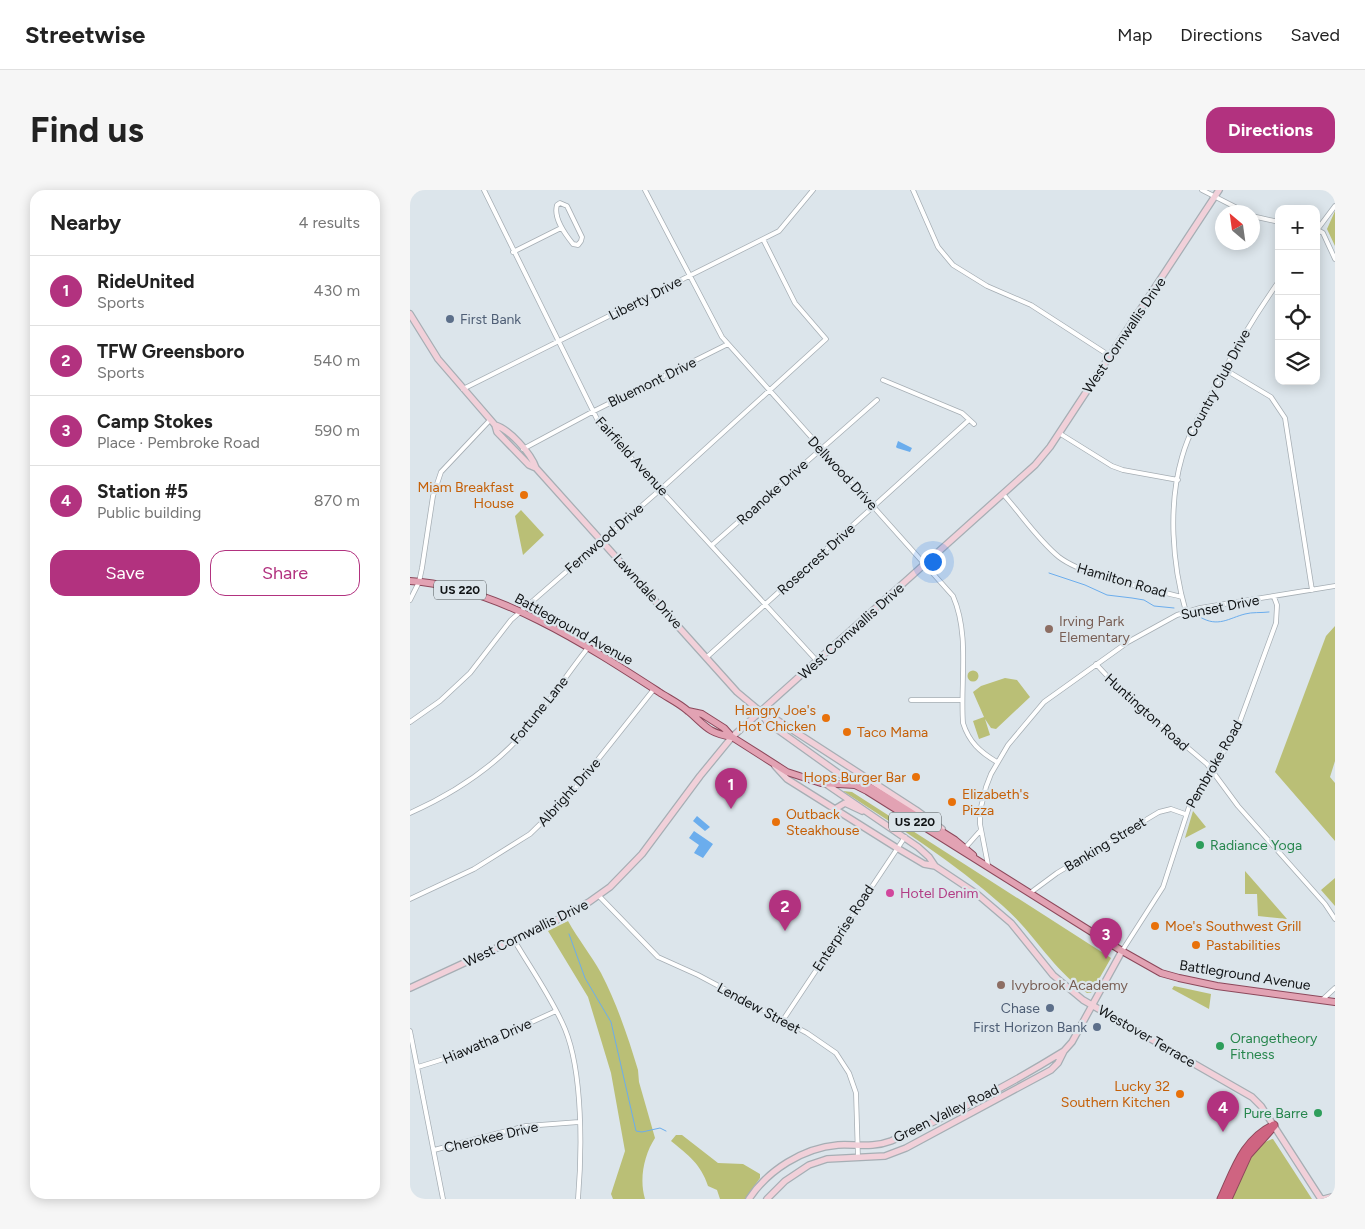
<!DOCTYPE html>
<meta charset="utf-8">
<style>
:root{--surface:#fff;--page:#f6f6f6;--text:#222;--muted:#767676;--line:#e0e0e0;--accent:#b2327f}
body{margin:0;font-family:Figtree,sans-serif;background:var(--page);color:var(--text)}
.controls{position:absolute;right:15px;top:15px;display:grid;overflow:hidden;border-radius:10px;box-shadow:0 2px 12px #0003}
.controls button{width:45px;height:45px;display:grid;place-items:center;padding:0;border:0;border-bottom:1px solid var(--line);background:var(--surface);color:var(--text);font:25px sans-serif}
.compass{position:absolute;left:805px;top:15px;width:45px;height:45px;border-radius:50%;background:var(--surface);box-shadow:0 2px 12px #0003;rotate:331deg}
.you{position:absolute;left:522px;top:371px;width:18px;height:18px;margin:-12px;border:4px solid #fff;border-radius:50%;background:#1a73e8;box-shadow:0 0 0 8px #1a73e833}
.badge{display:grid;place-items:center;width:32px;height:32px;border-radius:50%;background:var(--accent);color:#fff;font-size:16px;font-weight:700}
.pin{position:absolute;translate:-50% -41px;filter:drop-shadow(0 1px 2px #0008)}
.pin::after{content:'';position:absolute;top:26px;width:18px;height:15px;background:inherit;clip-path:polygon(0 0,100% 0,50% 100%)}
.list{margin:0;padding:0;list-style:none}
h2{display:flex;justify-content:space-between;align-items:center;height:65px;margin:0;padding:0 20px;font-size:21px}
h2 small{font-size:16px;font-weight:400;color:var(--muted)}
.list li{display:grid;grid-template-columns:32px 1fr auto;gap:15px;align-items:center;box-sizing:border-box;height:70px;padding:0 20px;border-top:1px solid var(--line)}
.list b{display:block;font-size:19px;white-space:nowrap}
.list p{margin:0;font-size:16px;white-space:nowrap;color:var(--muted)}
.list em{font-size:16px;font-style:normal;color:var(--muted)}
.actions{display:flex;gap:10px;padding:15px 20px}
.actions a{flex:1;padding:11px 0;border:1px solid var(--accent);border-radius:15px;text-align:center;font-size:18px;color:var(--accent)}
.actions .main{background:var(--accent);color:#fff}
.icon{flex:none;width:28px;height:28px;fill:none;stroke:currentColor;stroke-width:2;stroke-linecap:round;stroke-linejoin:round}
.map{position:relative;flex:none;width:925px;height:1009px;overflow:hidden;border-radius:15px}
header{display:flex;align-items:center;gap:30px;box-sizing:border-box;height:70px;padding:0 25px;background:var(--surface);border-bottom:1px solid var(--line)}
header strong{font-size:24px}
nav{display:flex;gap:28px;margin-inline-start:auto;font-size:18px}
.intro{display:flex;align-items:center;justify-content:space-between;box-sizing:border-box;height:120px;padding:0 30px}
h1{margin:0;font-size:35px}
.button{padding:12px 22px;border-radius:15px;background:var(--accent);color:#fff;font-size:18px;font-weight:700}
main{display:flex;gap:30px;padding:0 30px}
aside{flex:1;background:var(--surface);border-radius:15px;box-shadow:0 2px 12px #0003}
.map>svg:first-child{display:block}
</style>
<header>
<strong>Streetwise</strong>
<nav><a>Map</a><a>Directions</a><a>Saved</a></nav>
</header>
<div class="intro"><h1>Find us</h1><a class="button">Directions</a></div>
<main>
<aside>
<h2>Nearby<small>4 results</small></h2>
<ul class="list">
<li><span class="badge">1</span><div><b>RideUnited</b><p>Sports</p></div><em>430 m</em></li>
<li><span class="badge">2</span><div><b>TFW Greensboro</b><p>Sports</p></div><em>540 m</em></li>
<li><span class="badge">3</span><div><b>Camp Stokes</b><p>Place · Pembroke Road</p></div><em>590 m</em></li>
<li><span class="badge">4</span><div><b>Station #5</b><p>Public building</p></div><em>870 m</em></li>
</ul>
<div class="actions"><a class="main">Save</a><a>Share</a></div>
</aside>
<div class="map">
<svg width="925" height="1009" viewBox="0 0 925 1009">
<rect width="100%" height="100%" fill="#dce5eb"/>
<!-- green -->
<path fill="#babf76" d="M925,21v35l-8,-17z
M111,320l23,25 -21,20 -8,-39z
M925,436v135l-5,16 5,6v58l-60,-69 51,-136z
M557.5 486a5.5 5.5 0 1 1 11 0a5.5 5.5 0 1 1-11 0Z
M595,488l12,2 13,17 -34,32 -5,-1 -6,-9 5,16 -11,4 -6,-18 11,-4 -11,-25 8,-6z
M433,601l9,1 259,166 -20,35h-4c-34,-23 -53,-60 -84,-87 -49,-44 -105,-79 -160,-115z
M783,621l13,16 -21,11z
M835,681l42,48 -29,-3 -1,-22h-12z
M925,688v28l-14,-16z
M158,731c10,18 23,34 33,52 16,31 27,64 37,97l1,12 16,56c-11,17 -16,41 -10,61h-32l-2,-5 14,-43 -14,-78 -23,-76 -40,-66z
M764,796l37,8 -2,15 -37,-20z
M266,945h6l36,28 25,1 17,10v4l-15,21h-25l-3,-9 -9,-4c-7,-22 -20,-31 -37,-45z
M863,949l39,60h-81c8,-20 18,-55 42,-60z"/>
<!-- water -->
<path fill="#6baded" d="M488,251l14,7 -2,4 -13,-4 -1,-1z
M287,626l13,11 -5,4 -12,-10z
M284,641l19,13 -10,14 -9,-5 5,-8 -10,-7z"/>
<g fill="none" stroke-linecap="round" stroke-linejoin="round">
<!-- stream -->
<path stroke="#6baded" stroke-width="1" d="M639,383l36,12 22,10 25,3 12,2 10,6 20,2
M790,427c18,11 29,1 45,-3 7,-2 16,-1 24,-2
M159,744l16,44 26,44 25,109 6,1 18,-4 6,3"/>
<defs>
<path id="street" d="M74,0l115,233 218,238
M235,0l77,147 231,259c17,39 7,86 10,127 6,19 17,29 34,39
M503,0l25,57 15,18 34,21 44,19 79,51
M792,0l43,22
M150,13l7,3 15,31 -1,4 -3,4 -5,-1c-8,-10 -20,-26 -16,-39z
M842,26l27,6
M906,39l7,4 12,26
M907,40l18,-24
M103,62l48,-24
M814,179l47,28 14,21 27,172
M473,190l79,33 12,11
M53,199l316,-158 34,-41
M649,243l53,33 11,4 55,10
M113,259l69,-37 136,-68
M593,304c18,20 35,46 56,63 26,20 90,31 123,40
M302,355l165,-145
M0,410l9,-18 3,-14 11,-72 8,-24 49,-52
M776,422c-14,-48 -18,-107 -4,-155 7,-25 21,-49 34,-72 19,-36 39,-70 63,-104
M297,467l262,-237
M686,474l27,29 84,71 31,42 87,98 10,15
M501,510h50
M0,532l30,-21 30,-28 41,-53 150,-131 165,-150 -31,-36 -32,-64
M0,623c47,-21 90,-50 122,-90 19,-24 36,-50 55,-74
M555,658l16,-18
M578,675l-8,-41v-13l6,-24 5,-13 17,-29 36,-43 84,-60 49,-27 23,-7 135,-22
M620,703l27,-20 102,-61 12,-3 14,5
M189,706l59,61 40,18 109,58 29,20 13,20 7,20 2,65
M0,709l64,-30 56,-35 39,-38 85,-107
M104,750c17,29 38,58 51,89 18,44 17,123 13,170
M712,761l41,-64 27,-83 42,-65 8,-18 36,-98 1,-18 -3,-8
M912,810l13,-12
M373,830l122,-183
M0,841l33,168
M8,877l48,-15 90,-41
M24,960l92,-24 53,-4"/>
<path id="secondary" d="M0,124l28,45 57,66 2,7 32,33 7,3
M85,235c14,4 36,28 41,43l201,224 24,20 13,6 142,92 26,19
M351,522l6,10 88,63
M365,576l12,13 110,69 27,16 11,2 42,28 34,29 42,52 30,25 169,97 9,9 60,93
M416,594l92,63 11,10 6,9
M425,619l10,-6 17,8
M0,798l147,-68 32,-18 21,-15 32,-33 58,-78 32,-39 303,-272 15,-18 169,-257
M339,1009c19,-29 54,-51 89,-54 17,-1 35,3 53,-4 59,-25 118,-56 173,-90l8,-9 50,-91
M357,1009l18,-18 24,-16 18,-6 58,-3 21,-8 145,-78 7,-7 6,-12
M914,1009l11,-3"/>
<path id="primary" d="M0,391c86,5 178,65 249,111 9,6 20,11 29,19 17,14 19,22 44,26
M278,521l14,3 22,14 8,9 55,35 34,11 34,2 12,6 255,160 39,22 18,5 38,8 118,16
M446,594h8l13,7 78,49 18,15"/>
<path id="highway" d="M811,1009c14,-30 22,-59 53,-74
M818,1009l20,-44 26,-29"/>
</defs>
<!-- street casing -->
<use href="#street" stroke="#a6aeb4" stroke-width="5.5"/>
<!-- secondary casing -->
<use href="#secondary" stroke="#a6aeb4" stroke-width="8"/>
<!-- primary casing -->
<use href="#primary" stroke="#8c485b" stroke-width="8"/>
<!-- highway casing -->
<use href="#highway" stroke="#8c485b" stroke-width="9"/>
<!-- street -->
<use href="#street" stroke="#fff" stroke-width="4"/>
<!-- secondary -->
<use href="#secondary" stroke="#f1d0d9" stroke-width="5.5"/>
<!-- primary -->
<use href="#primary" stroke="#e2a2b3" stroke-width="6"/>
<!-- highway -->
<use href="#highway" stroke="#cf6481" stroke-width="7"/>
</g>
<!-- markers -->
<g fill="#5c6f8a" stroke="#dce5eb" stroke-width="2">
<circle cx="40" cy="129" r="5"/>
<circle cx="640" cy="818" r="5"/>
<circle cx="687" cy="837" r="5"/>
</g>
<g fill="#e8710a" stroke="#dce5eb" stroke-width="2">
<circle cx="114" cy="305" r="5"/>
<circle cx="416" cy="528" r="5"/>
<circle cx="437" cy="542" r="5"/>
<circle cx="506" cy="587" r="5"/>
<circle cx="542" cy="612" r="5"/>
<circle cx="366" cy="632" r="5"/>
<circle cx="745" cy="736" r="5"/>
<circle cx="786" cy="755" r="5"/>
<circle cx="770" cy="904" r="5"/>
</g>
<g fill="#8d6e63" stroke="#dce5eb" stroke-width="2">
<circle cx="639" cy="439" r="5"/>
<circle cx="591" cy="795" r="5"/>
</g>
<g fill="#2e9e5b" stroke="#dce5eb" stroke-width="2">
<circle cx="790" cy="655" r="5"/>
<circle cx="810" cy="856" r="5"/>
<circle cx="908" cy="923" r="5"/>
</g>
<circle fill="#d1479c" stroke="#dce5eb" stroke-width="2" cx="480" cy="703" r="5"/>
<g text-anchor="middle" stroke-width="4.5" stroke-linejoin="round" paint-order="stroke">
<!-- shield labels -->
<g fill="#dce5eb" stroke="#4d5255" stroke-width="1">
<rect x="24" y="390.5" width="52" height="19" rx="4"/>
<rect x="479" y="622.5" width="52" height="19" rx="4"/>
</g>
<g font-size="12" font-weight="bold" fill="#101315">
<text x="50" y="404">US 220</text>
<text x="505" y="636">US 220</text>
</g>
<!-- street labels -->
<g font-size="14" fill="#101315" stroke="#dce5eb">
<text transform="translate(235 108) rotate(-27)" y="5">Liberty Drive</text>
<text transform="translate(714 145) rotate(-56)" y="5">West Cornwallis Drive</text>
<text transform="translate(242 192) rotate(-26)" y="5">Bluemont Drive</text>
<text transform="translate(808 193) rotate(-62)" y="5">Country Club Drive</text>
<text transform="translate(222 266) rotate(48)" y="5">Fairfield Avenue</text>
<text transform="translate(433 283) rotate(47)" y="5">Dellwood Drive</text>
<text transform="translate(362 302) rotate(-42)" y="5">Roanoke Drive</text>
<text transform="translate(194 348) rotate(-41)" y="5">Fernwood Drive</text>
<text transform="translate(406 369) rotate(-42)" y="5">Rosecrest Drive</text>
<text transform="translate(712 390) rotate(16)" y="5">Hamilton Road</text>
<text transform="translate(238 401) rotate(48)" y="5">Lawndale Drive</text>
<text transform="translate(810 417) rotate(-11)" y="5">Sunset Drive</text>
<text transform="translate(164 439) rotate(29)" y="5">Battleground Avenue</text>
<text transform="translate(441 441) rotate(-42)" y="5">West Cornwallis Drive</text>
<text transform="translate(129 520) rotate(-51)" y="5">Fortune Lane</text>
<text transform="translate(737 522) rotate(42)" y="5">Huntington Road</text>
<text transform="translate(804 574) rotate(-60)" y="5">Pembroke Road</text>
<text transform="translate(159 602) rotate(-48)" y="5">Albright Drive</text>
<text transform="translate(695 654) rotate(-31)" y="5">Banking Street</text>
<text transform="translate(433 738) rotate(-57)" y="5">Enterprise Road</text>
<text transform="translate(116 743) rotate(-26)" y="5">West Cornwallis Drive</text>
<text transform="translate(835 785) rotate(9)" y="5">Battleground Avenue</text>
<text transform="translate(349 818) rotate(28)" y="5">Lendew Street</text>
<text transform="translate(737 846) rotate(30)" y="5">Westover Terrace</text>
<text transform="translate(77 851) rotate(-23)" y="5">Hiawatha Drive</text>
<text transform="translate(536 923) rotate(-26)" y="5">Green Valley Road</text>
<text transform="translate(81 947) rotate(-13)" y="5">Cherokee Drive</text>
</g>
<!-- service labels -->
<g font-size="14" fill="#4e5e75" stroke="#dce5eb" text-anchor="end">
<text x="50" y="134" text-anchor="start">First Bank</text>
<text x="630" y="823">Chase</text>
<text x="677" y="842">First Horizon Bank</text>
</g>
<!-- food labels -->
<g font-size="14" fill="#c56008" stroke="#dce5eb" text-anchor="start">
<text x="104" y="302" text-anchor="end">Miam Breakfast<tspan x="104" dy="16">House</tspan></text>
<text x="406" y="525" text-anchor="end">Hangry Joe's<tspan x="406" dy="16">Hot Chicken</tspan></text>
<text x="447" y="547">Taco Mama</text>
<text x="496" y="592" text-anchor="end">Hops Burger Bar</text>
<text x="552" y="609">Elizabeth's<tspan x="552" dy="16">Pizza</tspan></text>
<text x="376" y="629">Outback<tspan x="376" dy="16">Steakhouse</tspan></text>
<text x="755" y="741">Moe's Southwest Grill</text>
<text x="796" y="760">Pastabilities</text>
<text x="760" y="901" text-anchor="end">Lucky 32<tspan x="760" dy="16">Southern Kitchen</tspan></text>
</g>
<!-- education labels -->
<g font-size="14" fill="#785e54" stroke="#dce5eb" text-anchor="start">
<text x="649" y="436">Irving Park<tspan x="649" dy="16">Elementary</tspan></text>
<text x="601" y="800">Ivybrook Academy</text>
</g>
<!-- leisure labels -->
<g font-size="14" fill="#27864d" stroke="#dce5eb" text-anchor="start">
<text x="800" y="660">Radiance Yoga</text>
<text x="820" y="853">Orangetheory<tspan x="820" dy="16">Fitness</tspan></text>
<text x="898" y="928" text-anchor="end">Pure Barre</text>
</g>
<!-- hotel labels -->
<g font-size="14" fill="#b23c85" stroke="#dce5eb" text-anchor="start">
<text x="490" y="708">Hotel Denim</text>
</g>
</g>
</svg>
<div class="controls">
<button>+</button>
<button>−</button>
<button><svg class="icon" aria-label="locate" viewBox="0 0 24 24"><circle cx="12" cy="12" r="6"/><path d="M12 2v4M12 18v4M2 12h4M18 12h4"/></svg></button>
<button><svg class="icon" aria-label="layers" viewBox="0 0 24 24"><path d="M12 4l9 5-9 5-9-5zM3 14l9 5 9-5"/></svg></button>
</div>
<svg class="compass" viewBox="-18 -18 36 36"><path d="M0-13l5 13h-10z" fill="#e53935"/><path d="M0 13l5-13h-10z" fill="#767676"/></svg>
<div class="you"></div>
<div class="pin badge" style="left:321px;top:619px">1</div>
<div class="pin badge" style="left:375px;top:741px">2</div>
<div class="pin badge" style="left:696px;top:769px">3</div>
<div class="pin badge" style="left:813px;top:942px">4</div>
</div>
</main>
